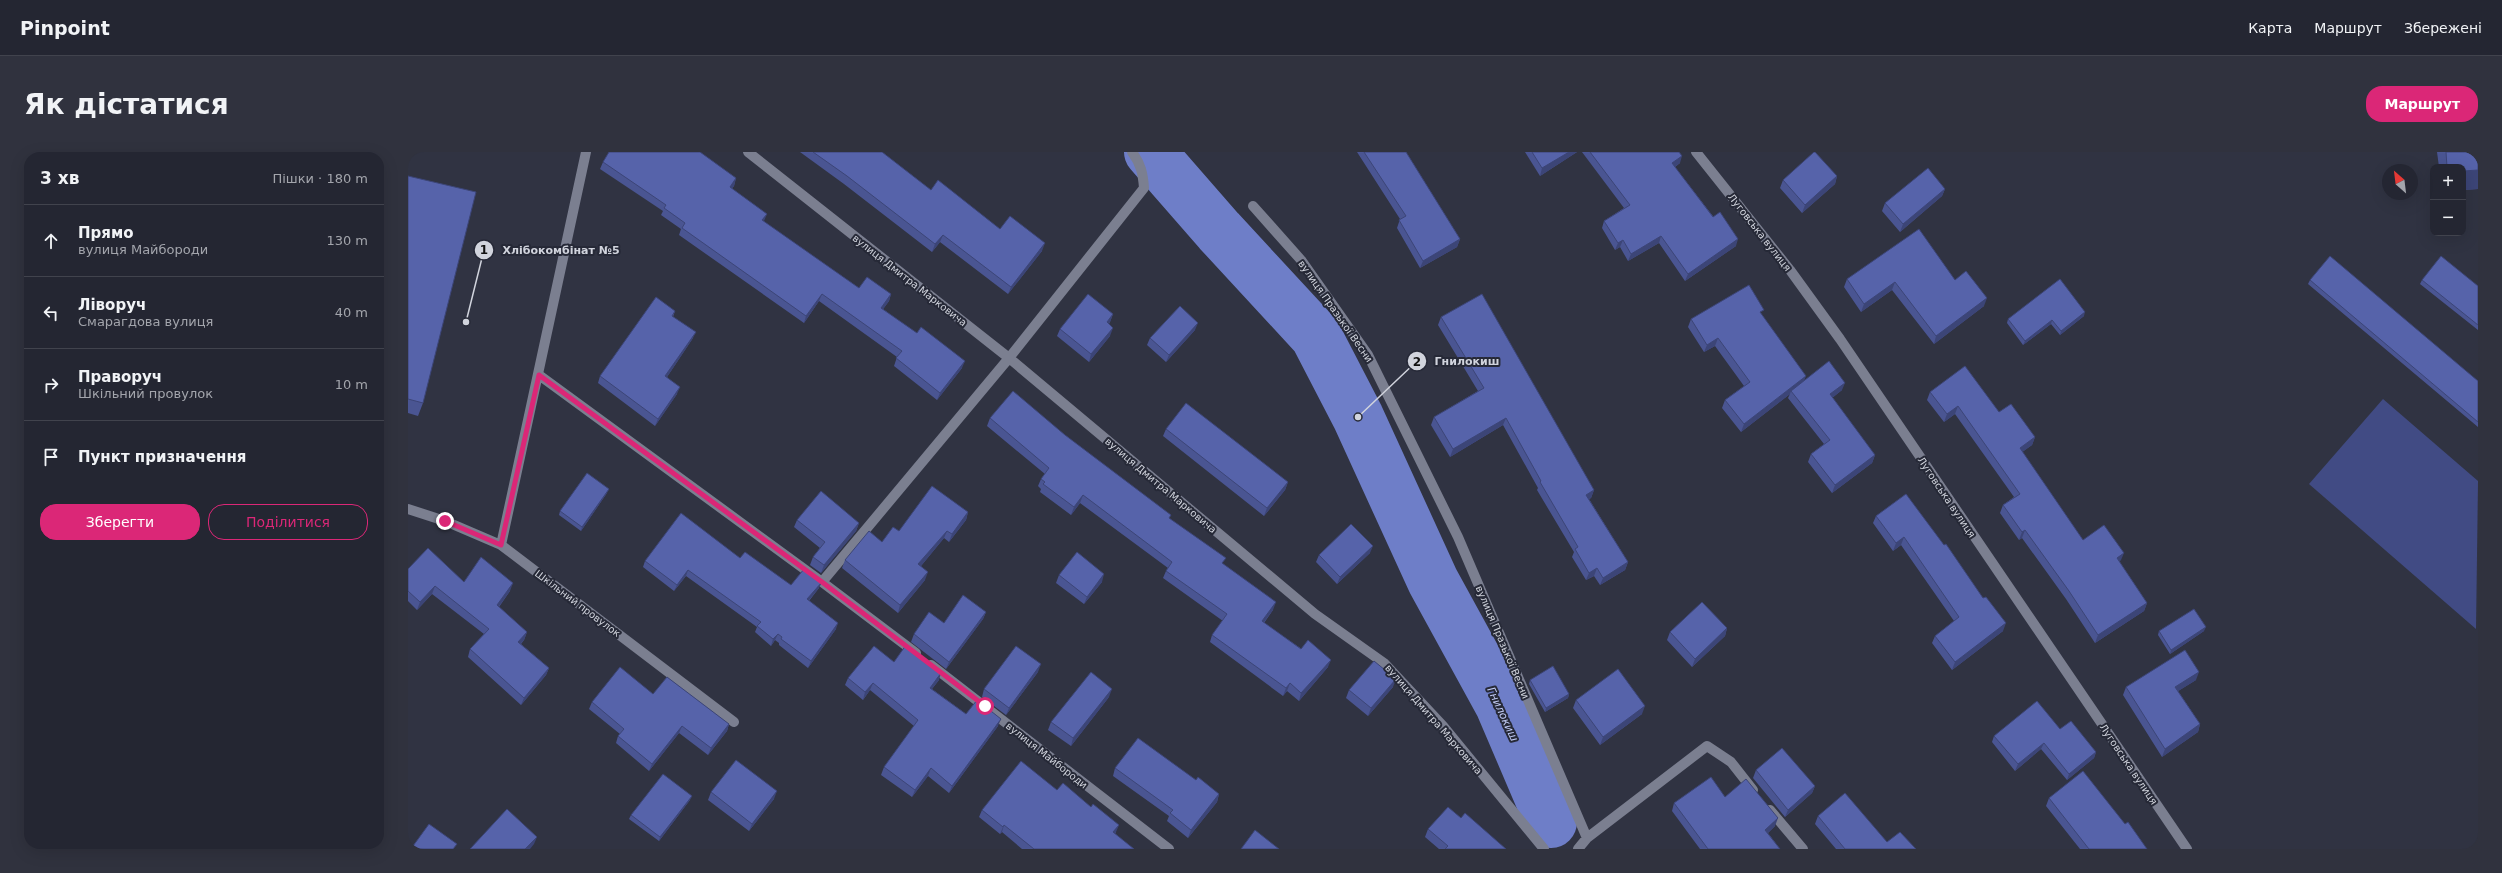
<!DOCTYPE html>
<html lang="uk">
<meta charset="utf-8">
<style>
:root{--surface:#242632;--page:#30323e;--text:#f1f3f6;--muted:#a3a5ac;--line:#41434d;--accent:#db2777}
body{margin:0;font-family:"DejaVu Sans",sans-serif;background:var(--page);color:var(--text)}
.controls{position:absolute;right:12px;top:12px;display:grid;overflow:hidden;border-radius:8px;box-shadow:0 4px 16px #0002}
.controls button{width:36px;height:36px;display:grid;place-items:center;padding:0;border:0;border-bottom:1px solid var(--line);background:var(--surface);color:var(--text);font:20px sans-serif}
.compass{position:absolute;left:1974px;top:12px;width:36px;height:36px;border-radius:50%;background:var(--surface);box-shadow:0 4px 16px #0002;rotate:332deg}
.stop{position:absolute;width:12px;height:12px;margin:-9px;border:3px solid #db2777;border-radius:50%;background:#fff}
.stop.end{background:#db2777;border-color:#fff;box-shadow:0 1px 4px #0008}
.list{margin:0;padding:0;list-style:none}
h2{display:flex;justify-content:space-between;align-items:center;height:52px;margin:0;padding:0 16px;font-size:17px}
h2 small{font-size:13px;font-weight:400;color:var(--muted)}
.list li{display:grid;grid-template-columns:26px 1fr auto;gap:12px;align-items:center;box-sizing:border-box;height:72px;padding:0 16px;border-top:1px solid var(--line)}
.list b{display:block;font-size:15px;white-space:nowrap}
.list p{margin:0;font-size:13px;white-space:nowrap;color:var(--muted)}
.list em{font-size:13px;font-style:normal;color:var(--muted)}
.actions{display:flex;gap:8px;padding:12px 16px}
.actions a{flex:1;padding:9px 0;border:1px solid var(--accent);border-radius:16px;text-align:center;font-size:14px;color:var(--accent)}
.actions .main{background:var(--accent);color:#fff}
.icon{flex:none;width:22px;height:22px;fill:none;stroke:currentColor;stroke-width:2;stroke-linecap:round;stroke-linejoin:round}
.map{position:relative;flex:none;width:2070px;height:697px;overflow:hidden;border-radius:16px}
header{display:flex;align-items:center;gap:24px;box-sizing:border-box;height:56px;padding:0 20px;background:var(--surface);border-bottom:1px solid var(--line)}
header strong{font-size:19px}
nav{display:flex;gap:22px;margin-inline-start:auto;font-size:14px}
.intro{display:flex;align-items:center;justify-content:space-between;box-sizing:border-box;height:96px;padding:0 24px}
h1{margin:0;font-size:28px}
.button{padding:10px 18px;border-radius:16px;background:var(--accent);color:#fff;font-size:14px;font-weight:700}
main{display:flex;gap:24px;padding:0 24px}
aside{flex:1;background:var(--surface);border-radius:16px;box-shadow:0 4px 16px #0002}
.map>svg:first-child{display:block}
</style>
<header>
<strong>Pinpoint</strong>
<nav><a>Карта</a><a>Маршрут</a><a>Збережені</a></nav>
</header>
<div class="intro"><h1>Як дістатися</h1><a class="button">Маршрут</a></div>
<main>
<aside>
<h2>3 хв<small>Пішки · 180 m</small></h2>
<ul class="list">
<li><svg class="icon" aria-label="ahead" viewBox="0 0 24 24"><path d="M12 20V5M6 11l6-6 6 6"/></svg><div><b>Прямо</b><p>вулиця Майбороди</p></div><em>130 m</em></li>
<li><svg class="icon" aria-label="left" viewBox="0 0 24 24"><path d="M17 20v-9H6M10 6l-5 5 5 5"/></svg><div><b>Ліворуч</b><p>Смарагдова вулиця</p></div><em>40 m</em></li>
<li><svg class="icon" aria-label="right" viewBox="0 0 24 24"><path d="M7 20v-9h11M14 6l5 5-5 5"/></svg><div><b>Праворуч</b><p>Шкільний провулок</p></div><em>10 m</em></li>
<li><svg class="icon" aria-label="arrive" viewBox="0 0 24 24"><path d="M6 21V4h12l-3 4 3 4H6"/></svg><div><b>Пункт призначення</b></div></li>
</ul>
<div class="actions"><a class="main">Зберегти</a><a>Поділитися</a></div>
</aside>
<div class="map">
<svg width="2070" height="697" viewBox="0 0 2070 697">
<rect width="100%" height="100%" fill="#303342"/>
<!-- green -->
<path fill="#414b84" d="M1975,247l95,82 -2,148 -167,-145z"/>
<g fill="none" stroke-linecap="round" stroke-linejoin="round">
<!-- river -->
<path stroke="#6e7ec8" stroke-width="52" d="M742,0l69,79 97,105 42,81 75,164 68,124 50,117"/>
<!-- street -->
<path stroke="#7b7f90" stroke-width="10" d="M340,0l261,206 306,256 69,49 59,63 101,123
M845,54l48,54 67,95 90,182 129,301
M131,223l283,207 94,71
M0,357l37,12 56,24 233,177
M93,393l85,-393
M414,430l187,-224 135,-170c-1,-14 -3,-24 -12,-36
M523,513l238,184
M1362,658l33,39
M1170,697l9,-11 120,-92 24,16 22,28"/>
<!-- secondary -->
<path stroke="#7b7f90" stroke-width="10" d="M1288,0l94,118 50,69 347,510"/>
</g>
<!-- wall -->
<path fill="#4a5592" d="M392,0h82l49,38 69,39 42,22 -34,43 -68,-52 -8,10 -88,-68z
M949,0h49l54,87 -3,8 -37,21 -23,-40 3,-9z
M1117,0h52l-37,24z
M1174,0h97l1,11 -5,4 61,79 -51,35 -26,-38 -31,18 -8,-14 -5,3 -13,-22 2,-7 20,-13z
M2029,0h41v37l-15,1v-23h-24z
M195,10l133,16 -2,8 -2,2 32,34 95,66 32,6 -2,7 -6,8 79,59 -25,32 -43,-34 3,-9 -78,-56 -15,22 -125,-88 2,-6 -20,-14 2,-4 -63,-42z
M0,24l15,227 -5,13 -10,-3z
M1429,24l-2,8 -33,29 -22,-25 3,-8z
M1537,37l-3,7 -42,36 -18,-21 3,-8z
M1439,127l108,1 29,26 -50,38 -42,-54 -31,22 -17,-25z
M1902,128l168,101v46l-170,-143z
M2014,128l56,6v44l-58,-46z
M267,159l-2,6 20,21 -26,39 10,17 -22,32 -57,-43 2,-7z
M705,162l-3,8 -1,2 1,12 -21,26 -32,-26 3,-7z
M1354,163l42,65 38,10 -10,8 43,57 -3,8 -40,30 -24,-31 3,-8 13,-10 -36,-46 2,-4 -49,38 -19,-24 3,-8 19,-14 -29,-40 -11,6 -16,-25 3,-8z
M1676,164l-24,19 -9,-11 -28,21 -16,-22 1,-4z
M1033,165l153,173 -3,8 -2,1 39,63 -3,8 -25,15 -6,-9 -8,4 -14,-23 2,-5 -37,-62 1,-2 -35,-63 -53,32 -19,-32 3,-8 44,-26 -40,-66z
M787,178l-29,32 -19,-17 3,-7z
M1522,240l69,20 36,25 -3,8 -10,7 61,88 38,20 -2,1 28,42 -3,8 -49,32 -29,-44 -44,-61 -3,2 -19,-27 3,-8 11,-8 -59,-83 -11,8 -17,-22z
M582,266l75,17 105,84 54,46 49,45 -9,13 64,44 -29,34 -12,-10 -4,5 -73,-54 2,-7 11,-14 -60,-43 3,-7 2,-3 -88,-65 -9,12 -31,-23 1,-3 -3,-3 3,-7 4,-5 -58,-48z
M758,277l122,53 -3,8 -21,26 -101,-80z
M199,341l-26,38 -22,-16 1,-4z
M1498,342l97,137 -51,39 -20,-27 3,-7 19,-15 -53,-76 -8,6 -20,-28 3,-7z
M560,360l-2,8 -17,22 -5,-4 -23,28 4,14 -27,33 -56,-45 3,-8 37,-18 17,-11z
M389,368l62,3 -3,8 -35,42 -11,-8 3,-8 7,-9 -26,-21z
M962,401l-33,31 -21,-22 3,-7z
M332,406l51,27 28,3 -10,13 27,28 -28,39 -29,-23v-2l-4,-3 -4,6 -16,-14 2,-5 -71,-51 -12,15 -31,-24 2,-6z
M0,417l56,13 46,9 -11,16 28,25 -3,8 -3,4 28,24 -3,7 -25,30 -53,-48 2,-8 14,-15 -52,-40 -15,16 -9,-9z
M651,423l43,7 -18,22 -28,-21z
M578,460l-3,7 -37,50 -35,-27 3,-8 30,-11z
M1319,476l-2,8 -33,31 -25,-27 3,-8z
M1751,479h45l-34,23 -12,-19z
M486,510l45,18 -7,9 34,25 32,12 -49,67 -21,-17 -16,21 -31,-22 3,-8 30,-41 -44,-36 -7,10 -18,-15 3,-7z
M630,520l-32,43 -24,-18 2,-8z
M1122,528l39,14 -1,4 -23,14 -16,-28z
M1788,528l-18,11 22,33 -2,8 -36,25 -39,-62 3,-8z
M985,535l-25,29 -22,-18 3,-8z
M245,542l76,30 -2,7 -19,24 -29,-22 -30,38 -33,-28 2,-7 2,-2 -31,-25 3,-7z
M701,545l-38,49 -23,-16 3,-8z
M1168,548l66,14 -42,31 -27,-37z
M1652,577l36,23 -2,6 -27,22 -26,-31 -26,22 -23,-29 2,-6z
M707,616l81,12 23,14 -2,8 -29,36 -21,-17 2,-5 -56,-40z
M1348,618l59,16 -3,7 -27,24 -32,-39z
M649,638l59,42 -1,2 19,15h-112l-20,-17 -2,2 -21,-17 3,-7z
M303,640l63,7 -25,32 -41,-31z
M1317,645l50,29 -7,7 12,16h-80l-28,-38 2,-8z
M1641,646l76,26 22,25h-67l-34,-43z
M282,648l-31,41 -30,-22 2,-4z
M1410,664l69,26 29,7h-80l-21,-25z
M1053,666l45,31h-67l-14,-12 3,-8z"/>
<!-- shaded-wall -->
<path fill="#3c4577" d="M1161,0h8l-37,24 2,-8z
M1274,4l-2,7 -11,8 3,-8z
M2070,18v19l-15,1v-19z
M1429,24l-2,8 -33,29 3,-8z
M328,26l-2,8 -6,8 2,-7z
M1537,37l-3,7 -42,36 3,-8z
M359,62l-3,7 -2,-1z
M535,83l-3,7 -8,10 3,-8z
M1253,84l-2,7 -31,18 3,-7z
M1052,87l-3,8 -37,21 3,-7z
M1330,87l-2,7 -51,35 3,-7z
M1215,88l-3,7 -5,3 3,-7z
M637,91l-3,8 -34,43 3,-7z
M1487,130l-3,8 -31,22 3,-8z
M414,142l-3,7 -15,22 2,-7z
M483,142l-2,7 -10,14 2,-7z
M1579,146l-3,8 -50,38 2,-8z
M1677,160l-1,4 -24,19 1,-4z
M705,162l-3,8 -6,8 3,-8z
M1644,168l-1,4 -28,21 2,-4z
M790,171l-3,7 -29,32 3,-7z
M705,176l-3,8 -21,26 2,-8z
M288,180l-3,6 -30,45 2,-7z
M1310,186l-3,8 -11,6 3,-7z
M557,209l-3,7 -25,32 3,-7z
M1398,224l-3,8 -12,7 -1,3 -49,38 3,-8z
M1437,231l-3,7 -15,12 3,-8z
M272,235l-3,7 -22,32 3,-7z
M1550,254l-3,8 -11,8 3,-8z
M1098,266l-3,7 -53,32 3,-8z
M1627,285l-3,8 -15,11 3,-8z
M1467,303l-3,8 -40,30 3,-8z
M880,330l-3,8 -21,26 3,-8z
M201,337l-2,4 -26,38 1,-4z
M1186,338l-3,8 -8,4 3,-7z
M675,343l-3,8 -9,12 3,-8z
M560,360l-2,8 -17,22 3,-8z
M451,371l-3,8 -35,42 3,-8z
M1617,378l-3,8 -3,2 3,-8z
M539,379l-3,7 -28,34 2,-8z
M1496,385l-3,8 -8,6 3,-8z
M965,394l-3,7 -33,31 3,-7z
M1716,401l-3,7 -7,5 3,-7z
M1220,410l-3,8 -25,15 3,-7z
M1189,416l-3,8 -8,4 3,-7z
M280,418l-2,6 -12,15 3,-6z
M520,420l-3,8 -27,33 2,-8z
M696,422l-2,8 -18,22 3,-7z
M414,430l-3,6 -15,18 3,-7z
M105,431l-3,8 -16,22 3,-8z
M27,434l-3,8 -15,16 3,-8z
M868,450l-3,8 -14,19 3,-8z
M1739,451l-3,8 -49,32 3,-8z
M578,460l-3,7 -37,50 3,-7z
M430,471l-2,6 -28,39 3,-7z
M1598,471l-3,8 -51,39 3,-8z
M1798,475l-2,4 -34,23 1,-4z
M1319,476l-2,8 -33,31 3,-8z
M119,480l-3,8 -9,9 3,-7z
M370,482l-3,6 -4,6 2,-7z
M923,508l-3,7 -29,34 2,-8z
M633,512l-3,8 -32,43 3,-7z
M141,516l-3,7 -25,30 3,-7z
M1791,520l-3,8 -24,15 3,-8z
M533,521l-2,7 -12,15 3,-7z
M988,527l-3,8 -25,29 3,-8z
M465,531l-3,7 -7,10 2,-8z
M882,531l-3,8 -4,5 3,-8z
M704,537l-3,8 -38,49 2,-8z
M1161,542l-1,4 -23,14 1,-4z
M1237,554l-3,8 -42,31 3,-8z
M593,567l-3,7 -49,67 3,-7z
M321,572l-2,7 -19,24 3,-7z
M1792,572l-2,8 -36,25 3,-8z
M274,574l-3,7 -30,38 3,-7z
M1636,591l-3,6 -26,22 3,-7z
M1688,600l-2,6 -27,22 2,-6z
M523,616l-3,8 -16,21 3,-7z
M1407,634l-3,7 -27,24 3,-7z
M369,639l-3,8 -25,32 3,-7z
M811,642l-2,8 -29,36 3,-8z
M284,644l-2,4 -31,41 1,-4z
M1370,666l-3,8 -13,12 3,-8z
M596,673l-2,7 -2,2 3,-7z
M711,673l-3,7 -6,7 3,-7z
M129,685l-3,7 -4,5h-5z"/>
<!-- building -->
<path fill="#5663aa" stroke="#3c4577" d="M201,0h91l36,26 -6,9 37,27 -5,6 97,68 8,-11 24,17 -10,14 36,25 4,-6 44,34 -25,32 -44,-35 6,-7 -80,-57 -16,22 -124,-88 3,-5 -21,-15 2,-3 -63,-43z
M405,0h69l49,38 7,-10 62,49 10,-13 35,27 -34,44 -68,-52 -8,9 -88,-68z
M956,0h42l54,87 -37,22 -24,-41 7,-4z
M1124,0h37l-27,16z
M1182,0h89l3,4 -10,7 41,54 7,-5 18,27 -50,35 -27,-38 -30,18 -8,-14 -5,3 -14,-22 26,-16z
M1406,0h1l22,24 -32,29 -22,-25z
M2038,0h32v18l-15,1v-4h-16z
M1520,16l17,21 -42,35 -18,-21z
M0,24l68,16 -53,211 -15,-4z
M1511,77l36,51 11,-9 21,27 -51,38 -41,-54 -31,22 -17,-25z
M1922,104l148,125v41l-168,-142z
M2033,104l37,30v39l-56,-45z
M1652,127l25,33 -24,19 -9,-11 -27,21 -17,-22z
M1341,133l15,25 -4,2 46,64 -62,48 -19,-24 25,-18 -32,-44 -11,7 -16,-26z
M680,142l25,20 -6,8 6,6 -22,26 -31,-25z
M1074,142l112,196 -8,5 42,67 -25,16 -6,-10 -8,5 -14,-24 3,-2 -38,-65 1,-1 -35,-63 -53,31 -19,-32 50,-29 -43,-71z
M248,145l19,14 -3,5 24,16 -31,44 15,11 -22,32 -58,-43z
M772,154l18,17 -29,32 -19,-17z
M1421,209l16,22 -15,11 45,61 -40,30 -24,-31 19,-14 -39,-49z
M1557,214l34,46 12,-8 24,33 -15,11 63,92 21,-15 20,28 -7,5 30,45 -49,32 -29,-44 -44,-61 -3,2 -19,-27 17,-11 -62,-88 -11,8 -17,-22z
M605,239l52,44 106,80 -2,3 57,40 -4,5 54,39 -14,19 39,28 7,-9 23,20 -30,33 -11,-10 -4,5 -74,-53 15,-21 -61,-43 6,-9 -89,-67 -9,12 -31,-23 2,-2 -4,-3 8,-11 -59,-50z
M778,251l102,79 -21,26 -101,-79z
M179,321l22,16 -27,38 -22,-16z
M524,334l36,26 -16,22 -5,-3 -29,33 10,8 -28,33 -55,-45 24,-29 13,11 11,-15 6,4z
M413,339l38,32 -35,42 -11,-8 12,-15 -28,-22z
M1498,342l38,51 2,-1 37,54 3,-1 20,26 -51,39 -20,-26 24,-19 -55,-80 -8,6 -20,-27z
M273,361l59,45 5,-6 46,33 13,-16 18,13 -15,17 31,24 -27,38 -30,-22 1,-2 -4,-3 -5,5 -16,-13 4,-4 -73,-52 -11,15 -32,-24z
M943,372l22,22 -33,31 -21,-22z
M20,396l36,34 17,-25 32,26 -16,22 30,27 -9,10 31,26 -25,30 -54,-49 19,-20 -54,-43 -15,16 -12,-11v-22z
M669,400l27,22 -17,23 -28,-22z
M555,443l23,17 -37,50 -35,-28 15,-22 15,11z
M1294,450l25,26 -32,31 -25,-27z
M1786,457l12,18 -35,23 -12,-19z
M498,493l35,28 -11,15 36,26 11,-14 24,19 -49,67 -21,-18 -16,22 -31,-23 34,-47 -45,-37 -8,9 -17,-14 26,-32 20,16z
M608,494l25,18 -32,44 -25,-19z
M1777,498l14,22 -24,15 25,37 -35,25 -39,-62z
M966,509l22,18 -25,29 -22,-18z
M1145,514l16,28 -23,14 -16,-28z
M212,515l33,27 14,-17 62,47 -18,24 -29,-22 -30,38 -34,-28 6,-7 -32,-27z
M1210,517l27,37 -42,31 -27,-37z
M683,520l21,17 -39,49 -22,-16z
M1629,549l23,28 11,-8 25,31 -27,22 -25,-31 -26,21 -24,-28z
M730,586l58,42 2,-3 21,17 -28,36 -21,-17 3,-3 -58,-42z
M1374,596l33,38 -27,24 -32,-40z
M328,608l41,31 -25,33 -41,-32z
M613,609l36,29 6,-7 28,24 2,-3 26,21 -6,7 21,17h-100l-30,-24 -1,2 -21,-17z
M1675,619l42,53 3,-2 19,27h-58l-40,-51z
M255,622l29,22 -32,41 -29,-22z
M1303,625l14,20 21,-18 32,39 -13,12 15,19h-72l-34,-46z
M1437,641l42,49 13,-10 16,17h-71l-27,-33z
M1040,655l13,11 4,-5 41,36h-61l3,-3 -20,-17z
M99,657l30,28 -12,12h-55z
M21,672l28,20 -4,5h-45v-7l5,4z
M847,678l24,19h-38z"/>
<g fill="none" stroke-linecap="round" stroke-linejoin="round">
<!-- route -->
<path stroke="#db2777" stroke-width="5" d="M37,369l56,24 38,-170 283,207 163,124"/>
</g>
<g text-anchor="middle" stroke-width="4" stroke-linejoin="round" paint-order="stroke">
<!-- street labels -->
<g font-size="10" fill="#d1d4dd" stroke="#262937">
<text transform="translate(1352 80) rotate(52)" y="4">Луговська вулиця</text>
<text transform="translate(502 128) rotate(38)" y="4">вулиця Дмитра Марковича</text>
<text transform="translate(928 159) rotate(55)" y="4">вулиця Празької Весни</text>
<text transform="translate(753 333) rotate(40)" y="4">вулиця Дмитра Марковича</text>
<text transform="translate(1539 345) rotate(56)" y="4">Луговська вулиця</text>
<text transform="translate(170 451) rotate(37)" y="4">Шкільний провулок</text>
<text transform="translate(1095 490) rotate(67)" y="4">вулиця Празької Весни</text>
<text transform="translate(1026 567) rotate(49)" y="4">вулиця Дмитра Марковича</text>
<text transform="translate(639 603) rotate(38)" y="4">вулиця Майбороди</text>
<text transform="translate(1721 612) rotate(56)" y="4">Луговська вулиця</text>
</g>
<!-- water labels -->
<g font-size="11" font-style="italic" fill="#c2ccf5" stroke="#262937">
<text transform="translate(1095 562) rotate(65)" y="4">Гнилокиш</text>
</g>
</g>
<!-- callouts -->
<path fill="none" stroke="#d1d4dd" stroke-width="1.5" d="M58 170L76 98M950 265L1009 209"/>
<g fill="#d1d4dd" stroke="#262937" stroke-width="1.5">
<circle cx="58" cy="170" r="4"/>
<circle cx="950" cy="265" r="4"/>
<circle cx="76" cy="98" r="10"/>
<circle cx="1009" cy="209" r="10"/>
</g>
<g font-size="12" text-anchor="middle" font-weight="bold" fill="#111">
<text x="76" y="102">1</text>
<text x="1009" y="214">2</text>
</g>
<g font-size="11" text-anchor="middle" font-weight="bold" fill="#d1d4dd" stroke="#262937" stroke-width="4" stroke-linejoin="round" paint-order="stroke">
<text x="153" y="102">Хлібокомбінат №5</text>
<text x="1059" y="213">Гнилокиш</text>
</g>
</svg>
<div class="controls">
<button>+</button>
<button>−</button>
</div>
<svg class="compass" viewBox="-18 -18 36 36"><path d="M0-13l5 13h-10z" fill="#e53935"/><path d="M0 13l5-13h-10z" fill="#a3a5ac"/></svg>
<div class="stop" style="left:577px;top:554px"></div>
<div class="stop end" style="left:37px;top:369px"></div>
</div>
</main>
